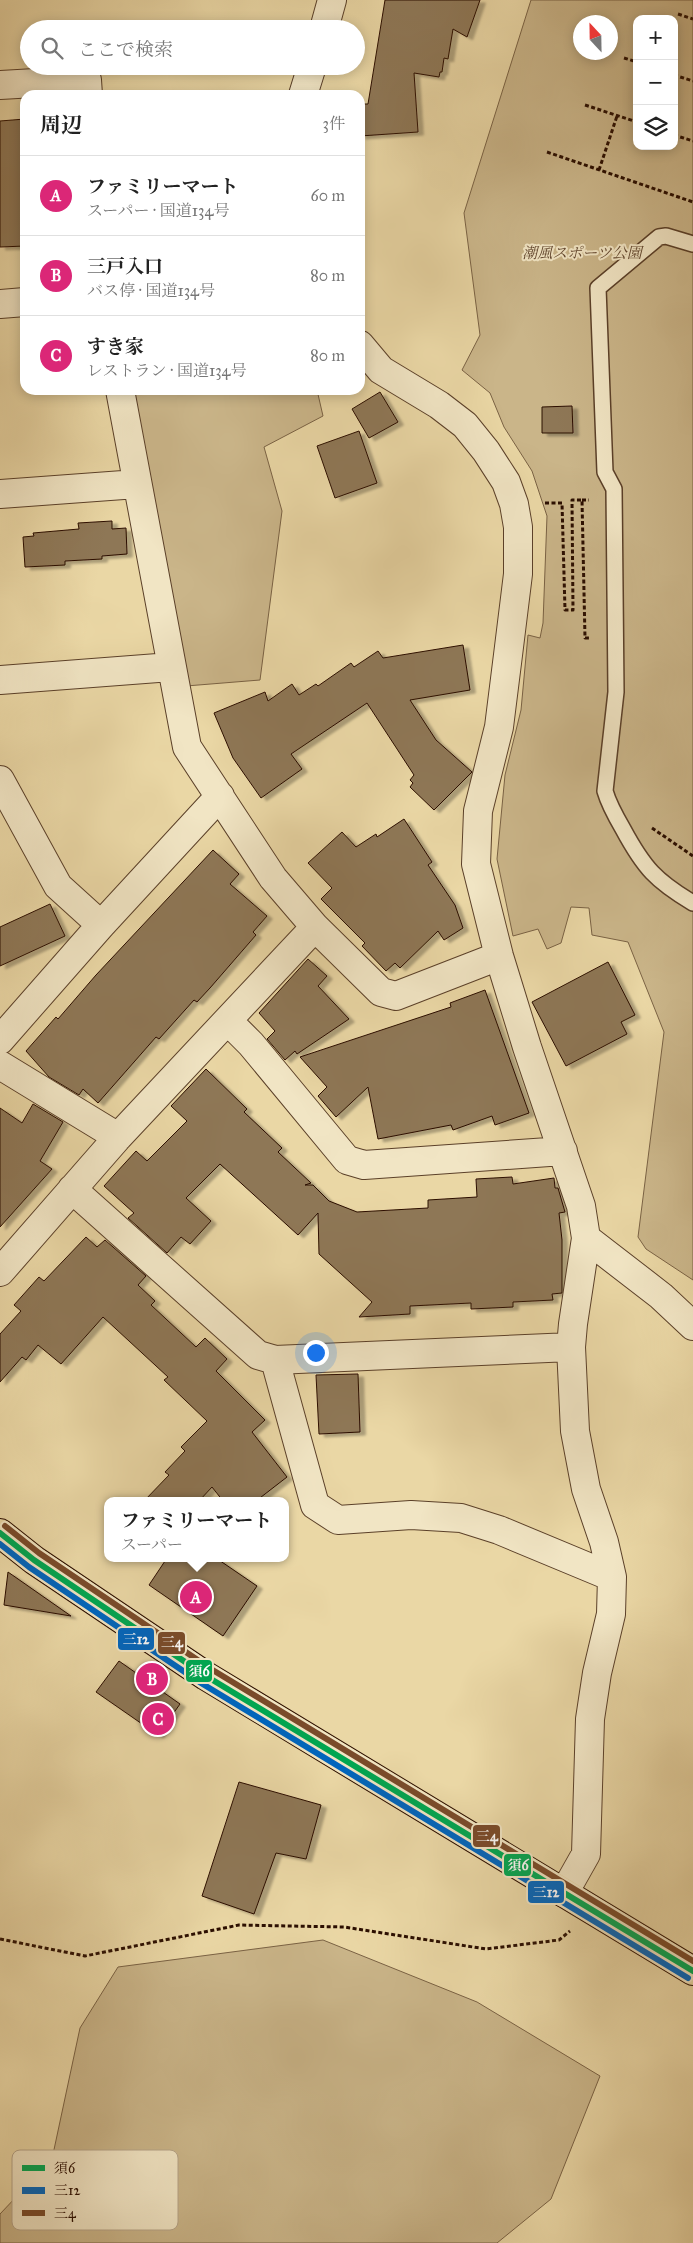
<!DOCTYPE html>
<html lang="ja">
<meta charset="utf-8">
<style>
:root{--surface:#fff;--page:#f2f2f2;--text:#222;--muted:#767676;--line:#e0e0e0;--accent:#db2777}
body{margin:0;font-family:"IM FELL Great Primer","Noto Serif JP",serif;background:var(--page);color:var(--text)}
.controls{position:absolute;right:15px;top:15px;display:grid;overflow:hidden;border-radius:10px;box-shadow:0 2px 12px #0003}
.controls button{width:45px;height:45px;display:grid;place-items:center;padding:0;border:0;border-bottom:1px solid var(--line);background:var(--surface);color:var(--text);font:25px sans-serif}
.compass{position:absolute;left:573px;top:15px;width:45px;height:45px;border-radius:50%;background:var(--surface);box-shadow:0 2px 12px #0003;rotate:338deg}
.you{position:absolute;left:315px;top:1352px;width:18px;height:18px;margin:-12px;border:4px solid #fff;border-radius:50%;background:#1a73e8;box-shadow:0 0 0 8px #1a73e833}
.badge{display:grid;place-items:center;width:32px;height:32px;border-radius:50%;background:var(--accent);color:#fff;font-size:16px;font-weight:700}
.pin{position:absolute;translate:-50% -50%;border:2px solid #fff;box-shadow:0 1px 5px #0006}
.popup{position:absolute;left:104px;top:1497px;width:185px;height:65px;box-sizing:border-box;display:grid;place-content:center;border-radius:10px;background:var(--surface);filter:drop-shadow(0 1px 4px #0005);font-size:16px;white-space:nowrap;color:var(--muted)}
.popup b{font-size:19px;color:var(--text)}
.popup::after{content:'';position:absolute;left:50%;top:100%;margin-left:-10px;border:10px solid transparent;border-top-color:var(--surface)}
.list{margin:0;padding:0;list-style:none}
h2{display:flex;justify-content:space-between;align-items:center;height:65px;margin:0;padding:0 20px;font-size:21px}
h2 small{font-size:16px;font-weight:400;color:var(--muted)}
.list li{display:grid;grid-template-columns:32px 1fr auto;gap:15px;align-items:center;box-sizing:border-box;height:80px;padding:0 20px;border-top:1px solid var(--line)}
.list b{display:block;font-size:19px;white-space:nowrap}
.list p{margin:0;font-size:16px;white-space:nowrap;color:var(--muted)}
.list em{font-size:16px;font-style:normal;color:var(--muted)}
.icon{flex:none;width:28px;height:28px;fill:none;stroke:currentColor;stroke-width:2;stroke-linecap:round;stroke-linejoin:round}
.map{position:relative;flex:none;width:693px;height:2243px;overflow:hidden}
.search{position:absolute;background:var(--surface);box-shadow:0 2px 12px #0003;left:20px;top:20px;width:345px;height:55px;display:flex;align-items:center;gap:12px;box-sizing:border-box;padding:0 18px;border-radius:28px;color:var(--muted);font-size:19px}
.panel{position:absolute;background:var(--surface);box-shadow:0 2px 12px #0003;left:20px;top:90px;width:345px;height:305px;border-radius:15px}
.map>svg:first-child{display:block}
</style>
<div class="map">
<svg width="693" height="2243" viewBox="0 0 693 2243">
<defs>
<filter id="shadow"><feDropShadow dx="5.5" dy="3" stdDeviation="1" flood-color="#0004"/></filter>
</defs>
<rect width="100%" height="100%" fill="#ead7a5"/>
<filter id="stains"><feTurbulence type="fractalNoise" baseFrequency=".004" numOctaves="4"/><feColorMatrix values="0 0 0 0 .2 0 0 0 0 .09 0 0 0 0 .02 0 0 0 .5 -.17"/></filter>
<radialGradient id="worn" r=".72"><stop offset=".6" stop-color="#630" stop-opacity="0"/><stop offset="1" stop-color="#630" stop-opacity=".3"/></radialGradient>
<!-- green -->
<path fill="#cab589" stroke="#7a6244" fill-rule="evenodd" d="M531,0h162v1280l-47,-31 -8,-12 26,-205 -36,-90 -36,-7 -3,-27 -18,-1 -10,36 -14,6 -9,-20 -25,7 -16,-77 8,-84 16,-65 7,-75 12,3 3,-15 4,-107 -15,-45 -28,-44 -14,-34 -28,-23 18,-35 -16,-122zM637,19h37v127h-37zM580,22h30v30h-30z
M132,390h185l6,26 -59,31 18,64 -22,169 -74,6z
M323,1940l154,62 123,74 -49,123 -54,44h-497v-29l52,-55 28,-131 38,-61z"/>
<!-- building -->
<path fill="#8e7756" stroke="#2b0e00" filter="url(#shadow)" d="M385,0h95l-13,37 -14,-8 -5,30 -4,-1 -2,14h-2l-1,5 -25,-4 4,59 -58,4v-32h8z
M25,119v127l-25,1v-126z
M380,392l18,30 -29,16 -17,-29z
M572,406l1,27h-31v-26z
M359,431l18,52 -42,15 -18,-52z
M112,521v8l14,-1 1,26 -25,2v3l-37,2v4l-40,2 -2,-30 11,-1 -1,-3 46,-4 -1,-6z
M463,645l7,45 -60,10 26,40 36,32 -38,38 -24,-23 3,-4 -3,-3 4,-5 -47,-72 -76,51 11,15 -41,29 -28,-40 -19,-45 51,-21 3,9 24,-17 7,11 17,-11 2,2 33,-23 3,4 24,-16 5,7z
M404,819l28,43 -4,3 27,40 8,23 -19,12 -6,-9 -38,37 -5,-5 -9,8 -24,-25 3,-3 -44,-44 11,-11 -24,-25 34,-31 14,15 20,-13 1,3z
M213,850l26,24 -9,10 37,32 -14,16 3,3 -46,53 -13,14 -3,-2 -35,39 -3,-2 -58,66 -15,-14 -4,6 -30,-18 -23,-26 30,-34 2,2 38,-44z
M50,904l15,32 -65,30v-39z
M308,959l19,17 -9,10 31,33 -52,35 -2,-3 -10,9 -18,-21 8,-8 -16,-18z
M608,962l27,53 -14,7 6,12 -61,32 -34,-64z
M485,990l44,123 -34,12 -3,-9 -39,14 -2,-5 -73,14 -10,-52 -32,30 -18,-21 9,-9 -27,-30 151,-50 -1,-4z
M206,1069l41,40 -3,3 38,36 -4,4 33,31 -6,2h8l16,16 28,11 71,-4v-8l49,-3 -1,-18 36,-2 1,7 41,-6 1,10h3l7,24 -6,1 3,27v53l-10,1 1,6 -40,2v5l-42,2v-6l-61,3v8l-51,3 13,-15 -53,-48 -1,-41 -20,22 -78,-71 -34,34 25,23 -21,23 -9,-7 -14,16 -39,-35 6,-5 -30,-27 32,-35 11,10 40,-40 -16,-15z
M33,1104l30,18 -23,39 12,8 -52,58v-119l22,15z
M86,1237l11,10 8,-7 41,36 -8,9 17,16 -4,4 45,42 9,-9 22,21 -11,12 49,49 -13,12 35,45 -31,24h-33l-11,-14 -13,14h-55l25,-26 -4,-3 20,-21 -4,-4 26,-26 -43,-41 4,-3 -65,-60 -42,47 -23,-19 -12,15 -4,-3 -22,25v-48l21,-23 -7,-6 25,-28 5,4z
M358,1374l2,58 -41,2 -3,-59z
M167,1558h49l41,28 -34,50 -74,-51z
M8,1572l63,44 -67,-11z
M119,1661l61,43 -22,31 -62,-43z
M239,1782l82,23 -15,54 -30,-6 -22,61 -52,-18z"/>
<g fill="none" stroke-linecap="round" stroke-linejoin="round">
<defs>
<path id="service" d="M693,244l-27,-8 -7,1 -61,51 7,184 9,17 2,203 -11,99c4,14 11,26 18,38 21,39 33,52 70,74"/>
<path id="minor" d="M324,29l8,-29
M0,85l87,-5 1,15
M303,95l9,-29
M0,304l25,-2
M360,345l21,25 58,35 26,20 21,26 20,31 8,22 4,23v47l-10,81 -9,72 -21,84 -2,53 23,92 28,91 54,159 5,32 -13,86 -2,23 4,84 11,58 18,53 8,35 -1,37 -14,59 -7,46 -4,135 -22,39
M120,390l67,357 86,131 42,49 66,65 15,4 103,-40
M0,494l137,-10
M0,680l171,-13
M0,780l58,106 43,39
M228,1021l23,23 96,116 17,5 199,-14
M0,1040l101,-115 119,-129
M0,1065l118,72
M72,1189l186,166 17,5 296,-13
M586,1238l75,58 32,30
M0,1272l118,-135 197,-210
M275,1360l40,145 23,15 73,-5 50,3 38,12 113,47"/>
<path id="trunk" d="M0,1533l34,27 172,116 487,295"/>
</defs>
<!-- service casing -->
<use href="#service" stroke="#5b4029" stroke-width="18"/>
<!-- minor casing -->
<use href="#minor" stroke="#5b4029" stroke-width="30"/>
<!-- trunk casing -->
<use href="#trunk" stroke="#2b0e00" stroke-width="30"/>
<!-- path -->
<path stroke="#2b0e00" stroke-width="3" stroke-dasharray="4 2.5" stroke-linecap="butt" d="M678,14l15,5
M624,58l13,4
M674,75l19,6
M585,105l52,17
M674,135l19,6
M547,152l146,50
M599,170l18,-54
M582,500h7
M545,503h17l3,107h8l-1,-110h10l3,138h6
M652,828l41,28
M0,1939l85,17 154,-31 105,2 142,22 73,-9 11,-9"/>
<!-- service -->
<use href="#service" stroke="#f1e5c4" stroke-width="15"/>
<!-- minor -->
<use href="#minor" stroke="#f1e5c4" stroke-width="28"/>
<!-- trunk -->
<use href="#trunk" stroke="#ead7a5" stroke-width="28"/>
<defs>
<path id="bus-1" d="M0,1533l34,27 172,116 487,295"/>
<path id="bus-2" d="M0,1544l29,23 172,116 487,295"/>
<path id="bus-3" d="M5,1526l34,27 172,116 482,292"/>
</defs>
<!-- bus-1 casing -->
<use href="#bus-1" stroke="#f1e5c4" stroke-width="10"/>
<!-- bus-2 casing -->
<use href="#bus-2" stroke="#f1e5c4" stroke-width="10"/>
<!-- bus-3 casing -->
<use href="#bus-3" stroke="#f1e5c4" stroke-width="10"/>
<!-- bus-1 -->
<use href="#bus-1" stroke="#00a651" stroke-width="6"/>
<!-- bus-2 -->
<use href="#bus-2" stroke="#0065bd" stroke-width="6"/>
<!-- bus-3 -->
<use href="#bus-3" stroke="#7a4b2a" stroke-width="6"/>
</g>
<g text-anchor="middle" stroke-width="4" stroke-linejoin="round" paint-order="stroke">
<!-- park labels -->
<g font-size="15" font-style="italic" fill="#634830" stroke="#f1e5c4">
<text x="582" y="258">潮風スポーツ公園</text>
</g>
</g>
<!-- legend -->
<rect x="12" y="2150" width="166" height="80" rx="8" fill="#f1e5c4" stroke="#b6a489" stroke-width="1"/>
<rect x="22" y="2165" width="23" height="6" fill="#00a651"/>
<rect x="22" y="2187" width="23" height="7" fill="#0065bd"/>
<rect x="22" y="2210" width="23" height="6" fill="#7a4b2a"/>
<g font-size="14" fill="#2b0e00">
<text x="54" y="2173">須6</text>
<text x="54" y="2195">三12</text>
<text x="54" y="2218">三4</text>
</g>
<g stroke="#f1e5c4" stroke-width="2">
<rect x="117" y="1627" width="38" height="24" rx="5" fill="#0065bd"/>
<rect x="157" y="1631" width="29" height="24" rx="5" fill="#7a4b2a"/>
<rect x="185" y="1659" width="28" height="24" rx="5" fill="#00a651"/>
<rect x="472" y="1824" width="29" height="24" rx="5" fill="#7a4b2a"/>
<rect x="503" y="1853" width="29" height="24" rx="5" fill="#00a651"/>
<rect x="527" y="1880" width="38" height="24" rx="5" fill="#0065bd"/>
</g>
<g font-size="14" text-anchor="middle" font-weight="bold" fill="#fff">
<text x="136" y="1644">三12</text>
<text x="172" y="1647">三4</text>
<text x="199" y="1676">須6</text>
<text x="487" y="1841">三4</text>
<text x="518" y="1870">須6</text>
<text x="546" y="1897">三12</text>
</g>
<rect width="100%" height="100%" filter="url(#stains)"/>
<rect width="100%" height="100%" fill="url(#worn)"/>
</svg>
<div class="controls">
<button>+</button>
<button>−</button>
<button><svg class="icon" aria-label="layers" viewBox="0 0 24 24"><path d="M12 4l9 5-9 5-9-5zM3 14l9 5 9-5"/></svg></button>
</div>
<svg class="compass" viewBox="-18 -18 36 36"><path d="M0-13l5 13h-10z" fill="#e53935"/><path d="M0 13l5-13h-10z" fill="#767676"/></svg>
<div class="you"></div>
<div class="pin badge" style="left:196px;top:1597px">A</div>
<div class="popup"><b>ファミリーマート</b>スーパー</div>
<div class="pin badge" style="left:152px;top:1679px">B</div>
<div class="pin badge" style="left:158px;top:1719px">C</div>
<div class="search"><svg class="icon" aria-label="search" viewBox="0 0 24 24"><circle cx="10" cy="10" r="6"/><path d="M15 15l6 6"/></svg>ここで検索</div>
<section class="panel">
<h2>周辺<small>3件</small></h2>
<ul class="list">
<li><span class="badge">A</span><div><b>ファミリーマート</b><p>スーパー · 国道134号</p></div><em>60 m</em></li>
<li><span class="badge">B</span><div><b>三戸入口</b><p>バス停 · 国道134号</p></div><em>80 m</em></li>
<li><span class="badge">C</span><div><b>すき家</b><p>レストラン · 国道134号</p></div><em>80 m</em></li>
</ul>
</section>
</div>
